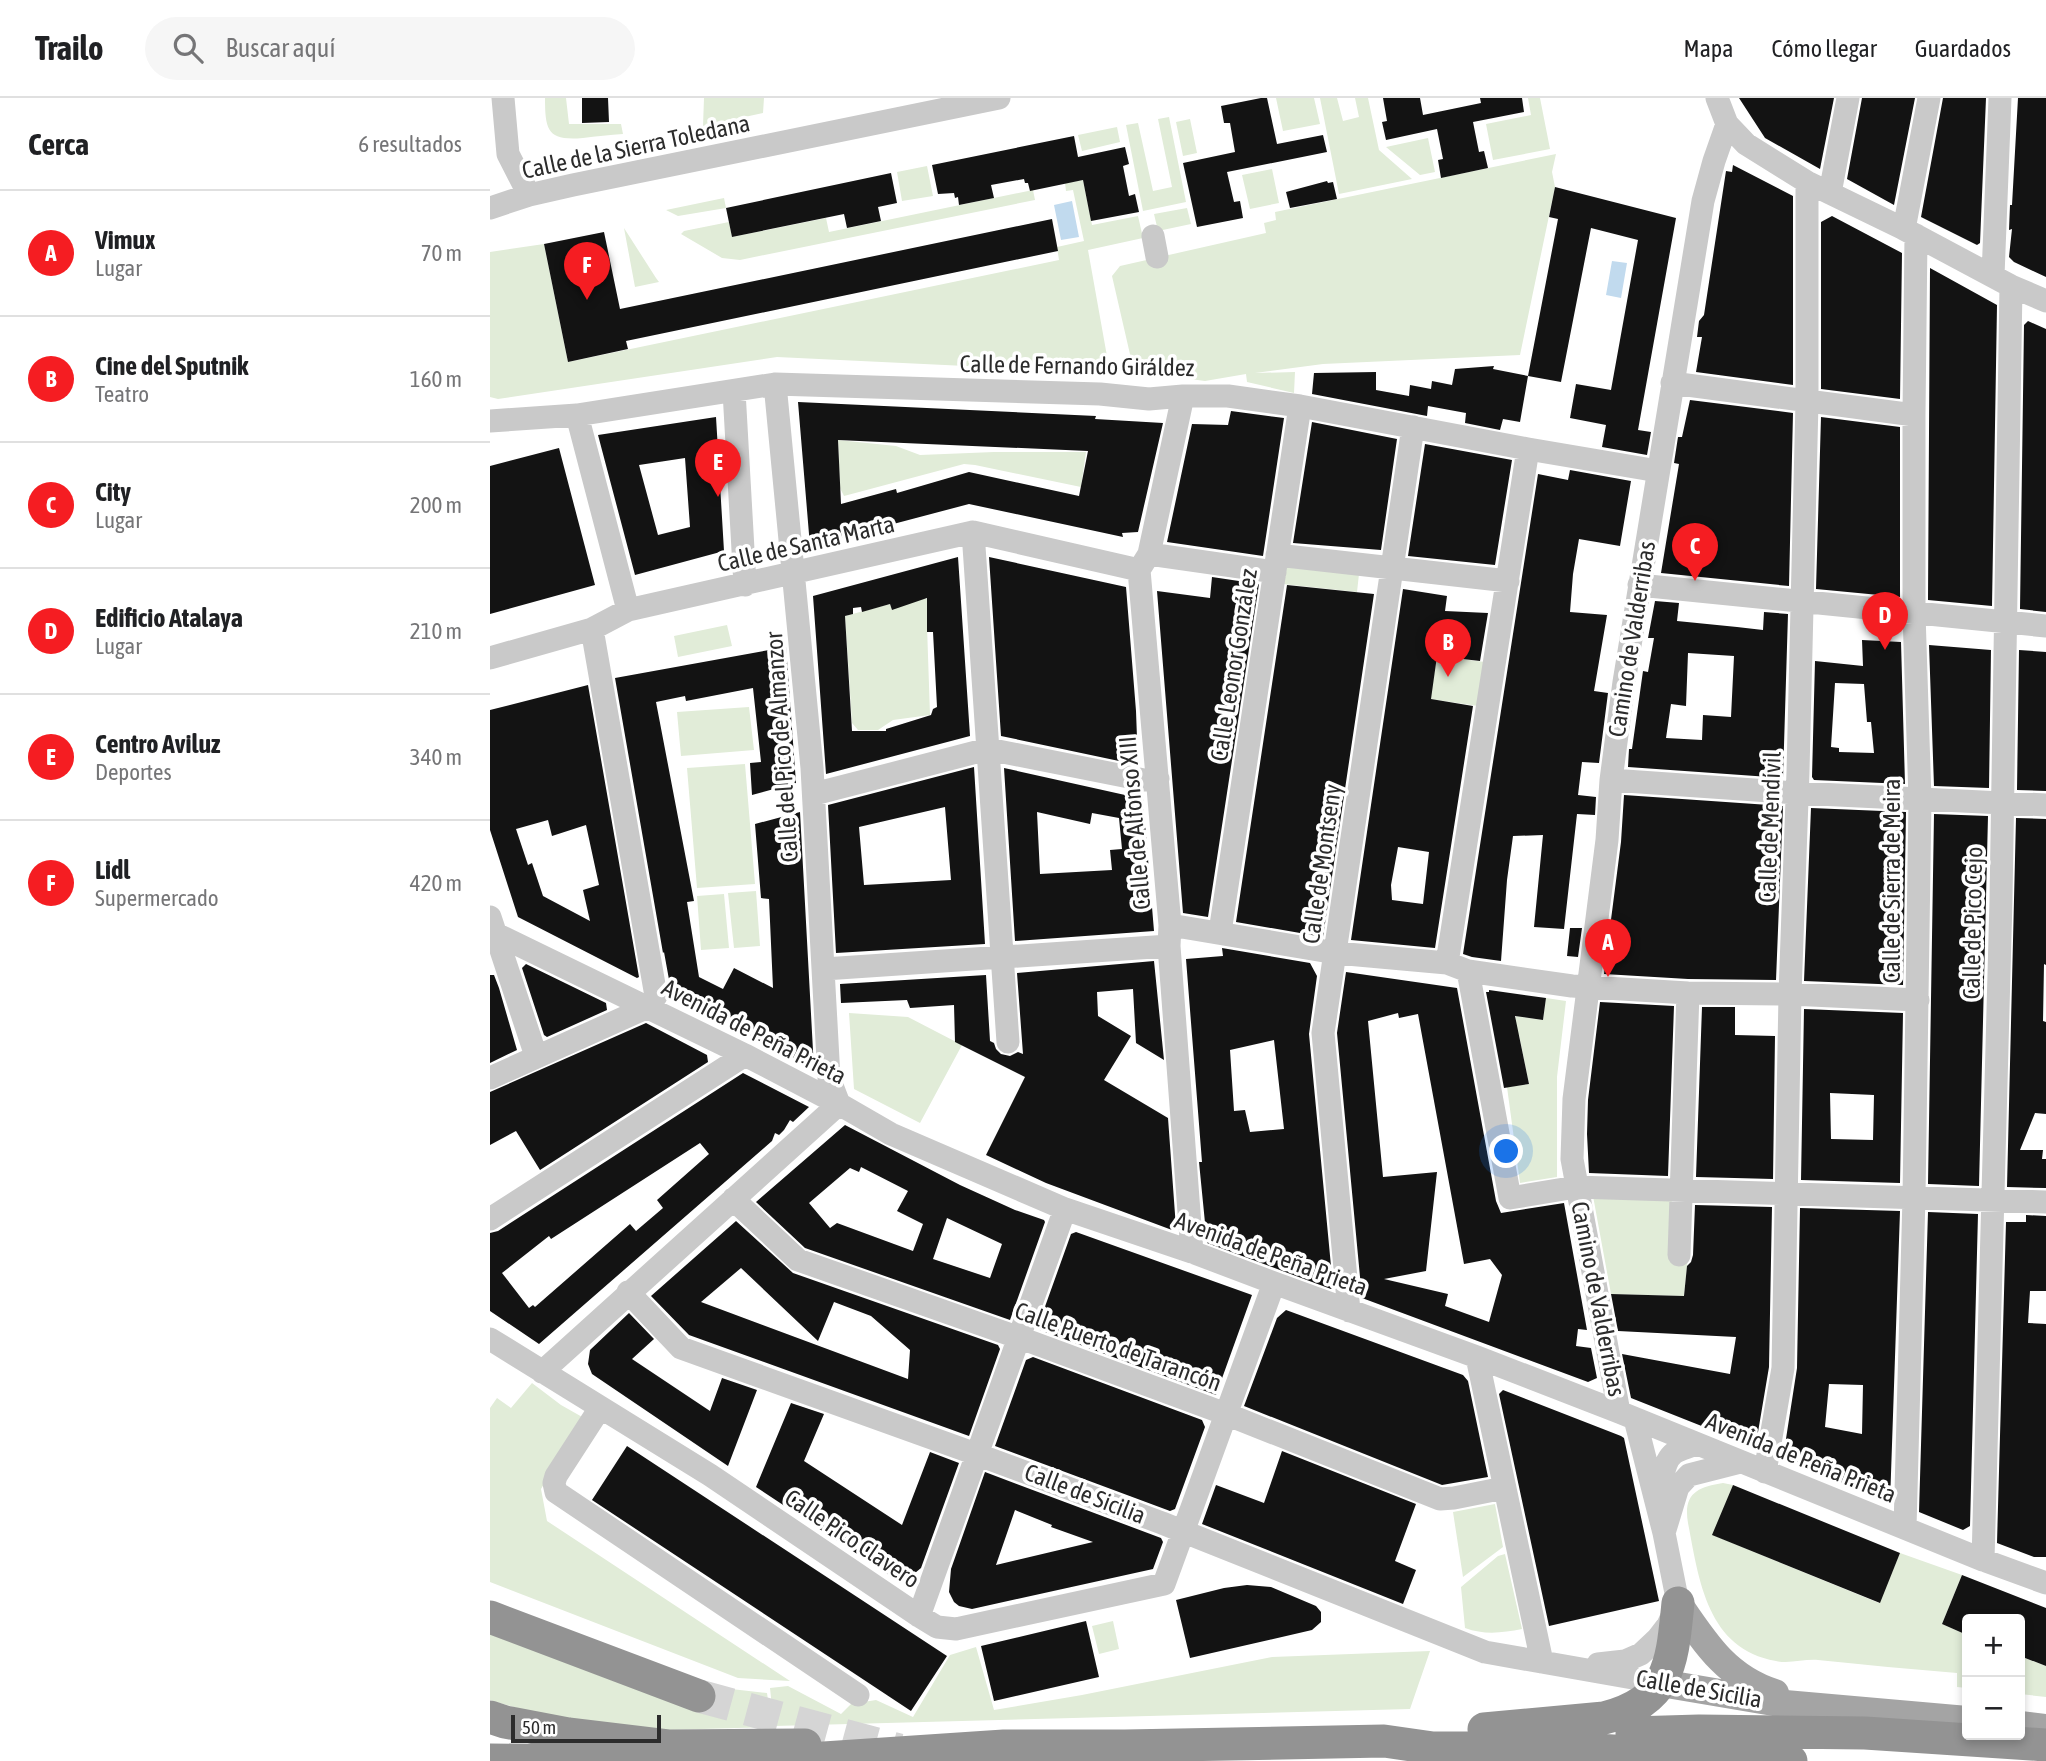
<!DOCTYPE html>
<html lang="es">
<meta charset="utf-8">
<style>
:root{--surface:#fff;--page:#f6f6f6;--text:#202124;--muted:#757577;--line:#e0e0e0;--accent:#f51d22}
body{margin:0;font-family:"Asap Condensed",sans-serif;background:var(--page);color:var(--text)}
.controls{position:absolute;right:21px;bottom:21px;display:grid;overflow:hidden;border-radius:7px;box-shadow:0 4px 10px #0003}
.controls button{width:63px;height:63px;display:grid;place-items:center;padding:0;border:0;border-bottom:2px solid var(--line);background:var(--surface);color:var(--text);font:35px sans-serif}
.scale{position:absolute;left:21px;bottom:18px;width:150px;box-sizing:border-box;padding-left:7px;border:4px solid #2c2c2c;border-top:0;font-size:19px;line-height:24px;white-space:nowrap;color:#2c2c2c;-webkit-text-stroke:5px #fff;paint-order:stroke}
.you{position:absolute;left:1017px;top:1054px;width:24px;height:24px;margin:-18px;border:5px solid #fff;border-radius:50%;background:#1a73e8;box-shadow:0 0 0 10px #1a73e833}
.badge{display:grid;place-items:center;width:46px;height:46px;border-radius:50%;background:var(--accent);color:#fff;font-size:23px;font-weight:700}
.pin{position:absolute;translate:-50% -58px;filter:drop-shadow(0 2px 4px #0008)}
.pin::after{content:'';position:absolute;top:37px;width:24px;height:21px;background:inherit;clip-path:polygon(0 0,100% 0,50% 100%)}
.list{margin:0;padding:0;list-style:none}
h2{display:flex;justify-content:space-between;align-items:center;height:91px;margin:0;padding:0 28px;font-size:30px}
h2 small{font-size:23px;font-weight:400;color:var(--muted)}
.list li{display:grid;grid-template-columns:46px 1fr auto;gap:21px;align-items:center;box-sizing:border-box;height:126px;padding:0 28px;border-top:2px solid var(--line)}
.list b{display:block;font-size:26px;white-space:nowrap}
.list p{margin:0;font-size:23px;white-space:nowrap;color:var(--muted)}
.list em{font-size:23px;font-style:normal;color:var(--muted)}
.icon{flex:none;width:38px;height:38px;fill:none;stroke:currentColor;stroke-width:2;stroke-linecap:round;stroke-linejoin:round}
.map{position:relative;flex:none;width:1556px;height:1663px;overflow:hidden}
header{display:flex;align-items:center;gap:42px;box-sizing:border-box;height:98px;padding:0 35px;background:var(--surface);border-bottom:2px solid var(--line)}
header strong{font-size:33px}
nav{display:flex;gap:38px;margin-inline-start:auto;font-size:24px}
.search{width:490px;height:63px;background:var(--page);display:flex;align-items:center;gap:18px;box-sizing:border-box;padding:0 24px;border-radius:38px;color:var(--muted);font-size:26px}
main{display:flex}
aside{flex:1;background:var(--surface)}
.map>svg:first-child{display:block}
</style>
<header>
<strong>Trailo</strong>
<div class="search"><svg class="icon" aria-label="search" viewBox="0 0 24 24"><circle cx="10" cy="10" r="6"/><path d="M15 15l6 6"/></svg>Buscar aquí</div>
<nav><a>Mapa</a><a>Cómo llegar</a><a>Guardados</a></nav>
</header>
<main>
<aside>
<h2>Cerca<small>6 resultados</small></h2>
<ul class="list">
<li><span class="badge">A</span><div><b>Vimux</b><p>Lugar</p></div><em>70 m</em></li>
<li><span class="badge">B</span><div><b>Cine del Sputnik</b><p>Teatro</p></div><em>160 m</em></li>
<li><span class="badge">C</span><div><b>City</b><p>Lugar</p></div><em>200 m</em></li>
<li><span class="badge">D</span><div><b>Edificio Atalaya</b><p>Lugar</p></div><em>210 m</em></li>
<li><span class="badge">E</span><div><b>Centro Aviluz</b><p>Deportes</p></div><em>340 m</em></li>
<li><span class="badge">F</span><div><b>Lidl</b><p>Supermercado</p></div><em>420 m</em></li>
</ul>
</aside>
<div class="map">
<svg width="1556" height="1663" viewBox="0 0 1556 1663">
<rect width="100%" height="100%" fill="#fff"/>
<!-- green -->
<path fill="#e1ecd8" d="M55,0h21l3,26h52l2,10c-13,1 -27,2 -40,4 -35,3 -38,-7 -38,-40z
M214,0h60l-1,15 -60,13z
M786,0h38l6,26 -37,7z
M830,0h17l6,23 16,-4 -4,-19h13l11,52 33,29 -73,15z
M1038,0h12l10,51 -57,11 -7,-36 45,-9z
M679,19l17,85 -43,9 -17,-86 12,-2 15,68 19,-4 -14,-68z
M700,21l7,34 -14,3 -7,-34z
M627,29l3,15 -38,9 -4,-16z
M938,40l7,34 -15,3 -34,-28z
M1066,56l-4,18 3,15 -35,168 -197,9 -68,9 40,-1 -1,21 -47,-11 -1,-8 -41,7 -37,-5h-33l-23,-100 8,-10 146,-33 -2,-10 12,-3 -1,-8z
M437,68l6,30 -31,5 -5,-29z
M782,71l7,34 -29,6 -8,-34z
M593,82l9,45 46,-9 5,22 -55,12 22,123 -333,-16 -279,42 -8,-2v-145l54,-8 24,118 491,-102 -2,-13 27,-6 -11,-51 -7,1 -1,-8z
M543,92l2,10 -295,60 -18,-2 -41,-24 3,-3 45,-9 3,15 94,-19 3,14z
M234,100l2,10 -48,8 -12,-6z
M697,110l4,16 -33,7 -4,-17z
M134,130l32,50 3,4 -24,5z
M348,342l58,6 24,9 74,-3h92l-5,35 -106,-22 -11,-1 -120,32 -4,-8z
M794,469l75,7 -2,18 -75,-8z
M423,500l20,1 -6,27 3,89 -37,5 -15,10h-20l-6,-7 -7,-107 45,-12 2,6z
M237,527l5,21 -54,11 -4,-21z
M947,558l48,6 -7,44 -48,-7z
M259,609l5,43 -73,6 -4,-44z
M255,666l10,120 -58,4 -10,-120z
M266,793l4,55 -26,2 -6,-55z
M234,796l5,54 -28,2 -4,-54z
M1056,900l20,3 -9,76v100l-37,6 -13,-96 22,-3 -10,-49 -6,-3 3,-16 27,4z
M359,915l59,4 54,28 -42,78 -66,-34z
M1103,1098l78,3 17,57 -4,40 -73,-2z
M42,1285l29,22 23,13 -43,71 6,32 243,160 -52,-3 -248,-96v-174l7,-10 14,10z
M1233,1385l10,2 -20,50 166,68 21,-50 62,22 -20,49 25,11v53l-10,-1v-14c-46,-4 -92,-8 -139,-13 -14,-1 -29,4 -42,1 -69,-12 -77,-81 -88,-138 -5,-29 9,-36 35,-40z
M1005,1406l8,43 -40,30 -10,-65z
M1015,1456l17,75c-20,4 -38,6 -57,-1l-4,-41 37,-31z
M623,1523l6,28 -20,5 -7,-28z
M0,1533l215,55 62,7 5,34 -107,3 -118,-13 -57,-17z
M486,1549l18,63 88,-15 190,-38 158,-6 -20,58 -636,17 -4,-38 18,-2 53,28 10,-10 25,-4 37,17 37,-62z
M1530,1558l26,10v31l-26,-3z"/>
<!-- water -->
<path fill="#c1daee" d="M582,103l7,36 -18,3 -7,-35z
M1122,163l15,2 -6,35 -15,-3z"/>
<!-- building -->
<path fill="#131313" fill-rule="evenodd" d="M92,0h26l1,24 -27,1z
M771,0h6l10,46 46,-9 4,17 -100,20 7,30 6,-1 3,17 -46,9 -14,-64 52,-11 -5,-29h-6l-3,-17z
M893,0h37l3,17 58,-12 -1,-5h42l2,14 -51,10 6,30 5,-1 4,17 -47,10 -3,-18 5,-1 -6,-30 -51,11 -4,-18 5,-1z
M1249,0h95l-14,71 -55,-31z
M1372,0h53l-21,107 -47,-26z
M1453,0h43l-6,145 -3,2 -56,-28z
M1528,0h28v179l-32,-15 -5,-5 3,-28 -3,1 1,-25h2z
M584,38l4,21 47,-10 4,17 -6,2 6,30 6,-2 4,18 -48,9 -8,-41 -53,11 -2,-8h-3l-1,-4 -33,6 3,13 -35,7 -1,-8 -3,1 -1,-5 -16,1 -6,-29z
M1243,67l60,31v189l-97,-13 6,-35h-5l2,-16 5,-6 22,-144 6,1z
M401,75l6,30 -19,4 3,14 -34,7 -3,-14 -112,23 -6,-29z
M837,83l1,2 5,-1 4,17 -47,9 -4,-16z
M1065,89l121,31 -38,212 13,2 -4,23 -45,-8 4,-22 -36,-7 6,-34 35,6 27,-150 -47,-12 -30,154 -33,-6 30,-157 -9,-2z
M1342,118l70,37 -2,146 -79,-10v-167z
M562,121l6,32 -432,90 2,8 -60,13 -24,-118 60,-12 16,77z
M1440,170l67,37 -5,301 -64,-6z
M1538,223l18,8v283l-26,-3 4,-284z
M1004,268l-1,3 35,7 -8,46 -17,-3 -3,11 -35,-7 1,-10 -38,-7 -1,10 -115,-22 2,-21 62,-1v18l33,6 1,-11 21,4 1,-8 20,4 3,-16z
M1200,302l103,13 -4,173 -128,-13 18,-109 -5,-1 4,-26h4z
M308,304l298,14 -1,3 68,4 -25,109 -16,1 1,4 -154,-33 -159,42zM348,342l43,2 207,9 -9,45 -110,-24 -72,21 -1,-4 -55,15z
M741,313l53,7 -21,138 -96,-14 25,-118 36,1z
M226,319l8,134 -89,24 -37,-140zM195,360l5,69 -32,8 -19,-70z
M1331,319l79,10v170l-84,-8z
M822,324l85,17 -16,111 -88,-7z
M935,346l87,16 -17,105 -87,-9z
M69,350l36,137 -105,29v-148z
M1080,372l61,11 -11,65 -41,-7 -6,35 -3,38 37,3 -13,76 14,2 -9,70 -17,-1 -4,33 18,2 -1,18 -18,-1 -13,115 -30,-2 9,-92 -30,1 -6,44 -6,81 -29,-4 -9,-3 75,-480 30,6z
M468,459l12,179 -144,38 -13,-178zM437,500v34h6l4,75 -4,2 -2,6 -45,14v2h-34l-7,-115 8,-2v-6l8,-1 1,5 28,-8 2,6z
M499,459l137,30 10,124 2,54 -137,-29z
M722,479l47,7 -51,333 -25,-4 -26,-322 53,7z
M797,487l87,9 -51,343 -87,-15z
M913,491l44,7 -2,15 43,2 -8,48 -43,-5 -6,43 42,7 -38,242 -84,-8zM908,749l31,5 -6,52 -31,-4 -1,-15z
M1165,503l24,2 -2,18 60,6 26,3 1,-18 24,2 -5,164 -155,-11 1,-18h3l11,-78 5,1 6,-34h-6zM1198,555l46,3 -3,61 -28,-2 -1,25 -36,-2 5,-34 15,2z
M1372,542l39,2 4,142 -91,-4 -2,-3 3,-116 48,5zM1345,585l29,1 3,38h4l3,31 -35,-1v-4l-8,-1z
M1439,547l62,5 -2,138 -55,-2z
M296,549l10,136 -44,12 -2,-32 11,-1 -8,-74 -67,13 -1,-5 -29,6 38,199 -7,1 12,75 24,12 11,-21 39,20 -4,-89 -8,-1 -6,-74 45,-12 14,257 -142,-73 -8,-44 -1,1 -48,-275z
M1529,552l27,2v139l-29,-1z
M98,587l51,292 -2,1 -119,-61 -28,-87v-120zM58,722l4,16 34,-11 13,60 -16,5 7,31 -47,-25 -11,-33 -4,2 -12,-36z
M484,669l11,177 -149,9 -8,-148zM455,709l6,73 -87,5 -5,-58z
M514,670l139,31 11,132 -139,10zM547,714l53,12 2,-11 27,5 3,31 -12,1 2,20 -72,4z
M1134,697l159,11 -7,174 -88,-1 -84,-5 17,-132z
M1321,710l95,4 -3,173 -99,-4z
M1444,716l54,2 -9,370 -51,-2z
M1526,720l30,1v146l-2,-1 -1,57 3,1v92l-11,-1 -15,37h23l-1,9h4v29l-39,-1z
M1080,830h12l-4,29 -11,-1z
M732,850l88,15 7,13 -8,58 24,253 -2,2 -124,-46 -8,-81h3l-16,-203 37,-3zM784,942l10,89 -34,3 -5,-22 -11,1 -4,-61z
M664,863l10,99 -28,-17 -3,-54 -36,3 1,24 33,20 -27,44 64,38 8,110 -4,2 -126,-47 -60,-28 39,-78 -70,-35 -1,-37 -44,3 -3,-8 -66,3 -1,-19 146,-9 4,66 4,2 2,6 5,5 9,2 8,-4 5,2 -6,-81z
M36,866l80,39 1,7 -60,27 -3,-2 -22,-67z
M856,874l111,16 39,213 5,12 63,-10 23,127 -9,-1 -2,17 15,2 6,30 -9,4 -226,-84 -25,-265zM908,915l1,5 19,-4 46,250 26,-5 12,16 -13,47 -44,-16 3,-12 -64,-15 42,-8 11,-99 -54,5 -15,-156z
M0,877h4l5,13 18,62 -27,13z
M999,892l57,8 -3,22 -28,-4 14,68 -25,4 -18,-96h3z
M1110,904l74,4 -6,170 -79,-3 -2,-39 1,-34z
M1212,909h33v28l40,1 -2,143 -77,-2z
M1314,911l99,4 -3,170 -99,-3zM1340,995l44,2 -1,45 -42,-1z
M156,925l61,32 1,7 -168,108 -24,-39 -26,14v-53z
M253,975l66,34 -16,15 -3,-2 -6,10 -5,5 -4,-2 -3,8 -233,203 -49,-33v-78l8,-2zM210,1045l9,11 -52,46 6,8 -27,23 -6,-7 -95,83 -2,-2 -4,3 -27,-35 47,-37 2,3z
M355,1027l115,60 55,25 29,10 1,2 -35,98 -205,-72 -49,-46zM371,1069l47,24 -11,20 26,13 -10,27 -76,-28 -7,5 -21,-25 41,-35 9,4zM457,1120l55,26 -12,34 -57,-19z
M1205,1107l77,2 -3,160 -13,77 -4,2 -121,-48 -9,-44 108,20 6,-37 -118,-6 -7,-37 73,2 3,-30 4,-4 2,-7z
M1310,1110l100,3 -10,292 -107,-45 14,-90zM1339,1286l34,1 -1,49 -37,-7z
M1438,1114l50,2 -8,312 -7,4 -44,-18z
M1536,1117l20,1v75h-16l-2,32 18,1v233h-12l-37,-14 9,-321h20z
M246,1123l57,52 205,72 2,4 -31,87 -280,-101 -38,-39zM251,1170l77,73 16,-39 37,14 39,34 -2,29 -207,-77z
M586,1134l176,63 -36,100 -179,-66 34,-95z
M796,1212l177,65 5,6 20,96 -46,8 -198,-79 33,-88z
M139,1215l25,26 -22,20 78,52 12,-33 35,12 -29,76 -136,-92 -4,-10 2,-14z
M543,1259l169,63 3,7 -30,82 -5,2 -175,-65 31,-86z
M1013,1292l118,46 3,2 35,163 -110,25 -50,-232z
M301,1305l33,11 -20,47 98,64 28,-73 29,11 -38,105 -6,5 -9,4 -17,-2 -133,-88z
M137,1348l320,210 -36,55 -319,-211z
M792,1353l134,53 -21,57 21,9 -13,34 -201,-80 14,-39 48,18z
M495,1374l176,66 2,4 -10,27 -181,40 -13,-3 -5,-4 -5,-10 2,-23zM525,1412l37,15 -1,2 42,15 -97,23z
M1243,1387l167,68 -20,50 -168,-68z
M1472,1477l84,33v58l-26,-10v-37h-53v16l-25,-11z
M757,1487l24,2 45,19 5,6v10l-9,8 -122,28 -14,-58 48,-12z
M596,1523l13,56 -105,24 -13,-55z"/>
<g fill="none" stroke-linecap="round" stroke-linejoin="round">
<!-- highway-tunnel -->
<path stroke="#d5d5d5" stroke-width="33" stroke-dasharray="33 17" stroke-linecap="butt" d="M209,1598l200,54"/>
<!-- minor -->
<path stroke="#c9c9c9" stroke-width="23" d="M13,0l5,56 21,41
M1237,26l19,20 61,38 97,47 107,57 35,15
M1340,95l18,-95
M0,110l39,-13 44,-10 426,-87
M1414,131l25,-131
M663,138l4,21
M1503,178l7,-178
M1182,285l242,32
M285,286l37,384 17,310 10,26
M244,293l11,194
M693,298l-34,158 -10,16 31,355 -1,21 23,306
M87,317l51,195
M0,323l87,-6 198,-31 325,10 49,5 34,-3h45l72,10 228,43 130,22
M483,434l35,510
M659,456l126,18
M787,457l231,26
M1149,487l407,41
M0,560l102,-29 36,-19 345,-78 166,38
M1121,682l186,13 249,12
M324,696l174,-45 156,31 14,-1
M0,819l46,139
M680,827l166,28 111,10 21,8 104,15 116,7 102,1 128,6
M730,834l80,-526
M6,836l249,121 94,49 52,30 174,75 127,43 82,31 203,74 142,55 364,148 63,23
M957,865l81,-514
M334,871l345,-23
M978,873l42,227 66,-11 470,15
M0,980l158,-71 8,-11 -64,-367
M243,1101l65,61 236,83 192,71 214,85 14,-1 50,-10
M0,1121l255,-164
M1189,1157l9,-262
M138,1194l53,56 295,106 186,69 323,129 176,31
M859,1213l-26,-278 90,-606
M0,1241l220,136 209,141 18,11 19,2 208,-45 110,-301
M987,1259l65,305
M52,1274l297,-268
M110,1310l-44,68 -2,7 2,9 302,203
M1129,1314l-47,-253 2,-60 33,-259 4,-60 13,-98 79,-481 11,-40 13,-37 -10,-26
M1275,1374l18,-104 7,-374 8,-222 9,-370v-220
M1171,1406c-1,-14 1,-42 13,-51 6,-4 16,-6 22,-9
M1415,1430l9,-331 6,-397 -6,-187v-198l2,-180
M1174,1435l14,-46 11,-12 51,-13
M1493,1462l18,-660 10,-614
M429,1518l146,-407
M1108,1566l27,-3 16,-7 17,-16 10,-13 10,-22 -14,-70 -29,-114"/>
<!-- major -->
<path stroke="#a4a4a4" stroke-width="28" d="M1188,1505c27,40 49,75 97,90
M1171,1585l124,21 182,16
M1530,1627l26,3"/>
<!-- highway -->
<path stroke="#939393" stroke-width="33" d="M0,1519l209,79
M0,1619l15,5 63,12 100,12 137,-1
M994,1631l120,-11c67,-17 68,-56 74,-115
M1142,1635l67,-2 166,2 181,12
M0,1662l146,1
M289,1663l225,-15h121l259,-5 49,7h126l232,13"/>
</g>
<g text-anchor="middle" stroke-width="7" stroke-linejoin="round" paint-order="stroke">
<!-- street labels -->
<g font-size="24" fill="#2c2c2c" stroke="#fff">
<text transform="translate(146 49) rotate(-12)" y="8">Calle de la Sierra Toledana</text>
<text transform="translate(587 268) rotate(1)" y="8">Calle de Fernando Giráldez</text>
<text transform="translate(316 446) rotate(-13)" y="8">Calle de Santa Marta</text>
<text transform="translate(1142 541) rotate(-81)" y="8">Camino de Valderribas</text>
<text transform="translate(744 567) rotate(-81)" y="8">Calle Leonor González</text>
<text transform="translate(292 649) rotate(-94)" y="8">Calle del Pico de Almanzor</text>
<text transform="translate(645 725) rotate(-95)" y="8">Calle de Alfonso XIII</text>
<text transform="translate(1280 729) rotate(-88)" y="8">Calle de Mendívil</text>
<text transform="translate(832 766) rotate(-82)" y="8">Calle de Montseny</text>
<text transform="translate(1402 783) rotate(-90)" y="8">Calle de Sierra de Meira</text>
<text transform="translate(1483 825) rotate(-89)" y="8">Calle de Pico Cejo</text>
<text transform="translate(264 934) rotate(27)" y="8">Avenida de Peña Prieta</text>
<text transform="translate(781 1156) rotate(20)" y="8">Avenida de Peña Prieta</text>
<text transform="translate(1108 1201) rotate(79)" y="8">Camino de Valderribas</text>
<text transform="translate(628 1249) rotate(20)" y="8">Calle Puerto de Tarancón</text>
<text transform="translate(1311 1360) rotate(22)" y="8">Avenida de Peña Prieta</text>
<text transform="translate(595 1396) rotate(21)" y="8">Calle de Sicilia</text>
<text transform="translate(362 1441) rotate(34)" y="8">Calle Pico Clavero</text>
<text transform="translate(1209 1591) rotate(10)" y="8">Calle de Sicilia</text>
</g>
</g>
</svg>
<div class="controls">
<button>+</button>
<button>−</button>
</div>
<div class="scale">50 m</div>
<div class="you"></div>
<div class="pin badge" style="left:1118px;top:879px">A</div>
<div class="pin badge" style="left:958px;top:579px">B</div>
<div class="pin badge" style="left:1205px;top:483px">C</div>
<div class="pin badge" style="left:1395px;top:552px">D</div>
<div class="pin badge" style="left:228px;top:399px">E</div>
<div class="pin badge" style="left:97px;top:202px">F</div>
</div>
</main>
